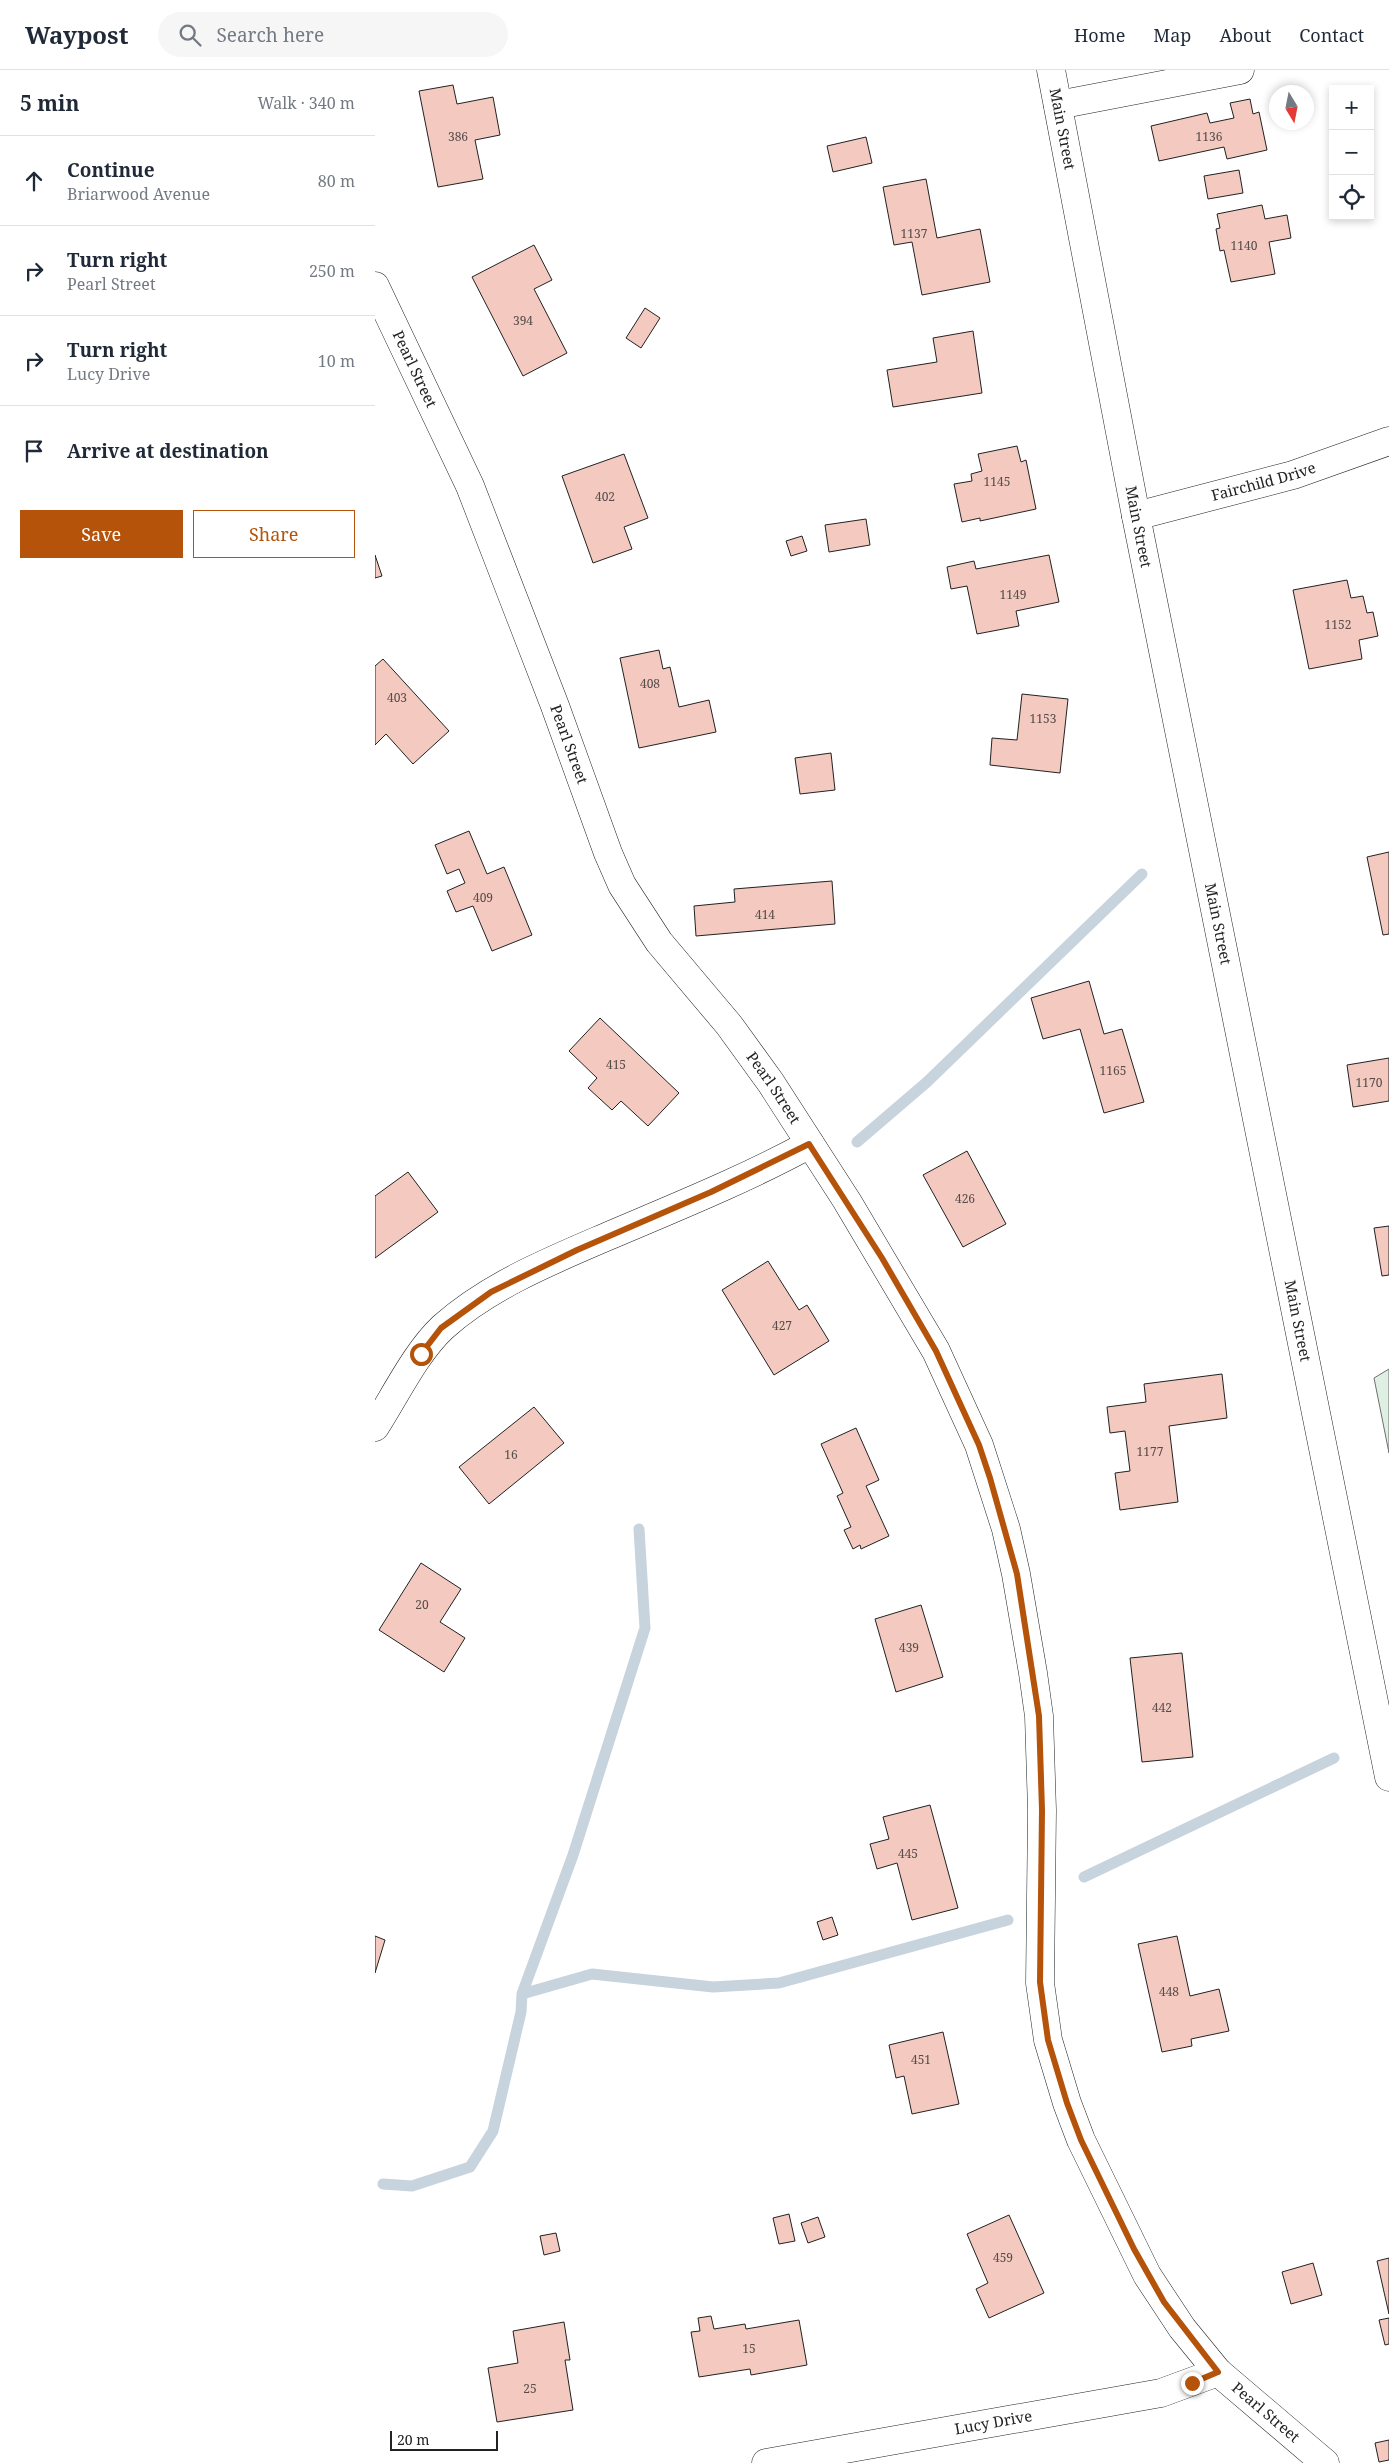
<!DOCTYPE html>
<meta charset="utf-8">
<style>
:root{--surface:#fff;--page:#f6f6f7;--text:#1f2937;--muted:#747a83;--line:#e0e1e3;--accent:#b45309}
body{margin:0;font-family:"Noto Serif",serif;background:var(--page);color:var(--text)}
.controls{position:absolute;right:15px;top:15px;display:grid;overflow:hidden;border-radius:0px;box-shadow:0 2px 8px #0003}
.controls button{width:45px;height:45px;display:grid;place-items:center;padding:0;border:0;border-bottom:1px solid var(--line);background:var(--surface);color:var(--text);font:25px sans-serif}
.compass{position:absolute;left:894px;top:15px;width:45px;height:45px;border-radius:50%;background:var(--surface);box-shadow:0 2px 8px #0003;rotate:170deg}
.scale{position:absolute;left:15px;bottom:12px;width:108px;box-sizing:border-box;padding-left:5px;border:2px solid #222;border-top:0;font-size:14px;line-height:18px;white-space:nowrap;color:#222;-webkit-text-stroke:4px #fff;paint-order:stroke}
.stop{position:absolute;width:15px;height:15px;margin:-11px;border:4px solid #b45309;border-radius:50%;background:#fff}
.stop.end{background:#b45309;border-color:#fff;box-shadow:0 1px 5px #0008}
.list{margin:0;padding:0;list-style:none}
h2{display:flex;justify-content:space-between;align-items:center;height:65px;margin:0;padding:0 20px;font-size:21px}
h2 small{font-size:16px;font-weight:400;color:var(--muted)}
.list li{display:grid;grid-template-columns:32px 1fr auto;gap:15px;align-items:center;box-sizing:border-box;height:90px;padding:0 20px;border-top:1px solid var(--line)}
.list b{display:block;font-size:19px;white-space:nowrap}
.list p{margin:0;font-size:16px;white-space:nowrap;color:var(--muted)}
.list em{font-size:16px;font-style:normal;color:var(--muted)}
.actions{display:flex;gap:10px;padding:15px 20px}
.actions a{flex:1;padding:11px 0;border:1px solid var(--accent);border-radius:0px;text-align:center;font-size:18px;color:var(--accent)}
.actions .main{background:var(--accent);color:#fff}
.icon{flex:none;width:28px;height:28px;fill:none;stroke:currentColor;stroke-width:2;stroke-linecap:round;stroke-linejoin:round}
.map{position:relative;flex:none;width:1014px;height:2393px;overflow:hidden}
header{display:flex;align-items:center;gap:30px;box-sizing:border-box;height:70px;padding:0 25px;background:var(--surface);border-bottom:1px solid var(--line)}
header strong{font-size:24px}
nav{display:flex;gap:28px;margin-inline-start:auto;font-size:18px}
.search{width:350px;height:45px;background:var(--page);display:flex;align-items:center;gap:12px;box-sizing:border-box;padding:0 18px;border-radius:28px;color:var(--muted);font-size:19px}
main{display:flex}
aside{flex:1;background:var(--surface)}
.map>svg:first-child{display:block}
</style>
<header>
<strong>Waypost</strong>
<div class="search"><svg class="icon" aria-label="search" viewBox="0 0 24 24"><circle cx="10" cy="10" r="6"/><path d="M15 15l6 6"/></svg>Search here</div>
<nav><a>Home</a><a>Map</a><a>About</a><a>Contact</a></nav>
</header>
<main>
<aside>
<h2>5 min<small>Walk · 340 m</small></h2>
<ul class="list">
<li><svg class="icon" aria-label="ahead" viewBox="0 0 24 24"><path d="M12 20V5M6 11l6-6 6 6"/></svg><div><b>Continue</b><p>Briarwood Avenue</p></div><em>80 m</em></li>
<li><svg class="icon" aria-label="right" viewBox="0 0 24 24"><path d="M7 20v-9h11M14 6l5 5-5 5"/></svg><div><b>Turn right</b><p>Pearl Street</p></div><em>250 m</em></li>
<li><svg class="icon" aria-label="right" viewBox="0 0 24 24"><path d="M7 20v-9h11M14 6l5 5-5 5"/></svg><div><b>Turn right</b><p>Lucy Drive</p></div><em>10 m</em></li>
<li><svg class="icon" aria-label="arrive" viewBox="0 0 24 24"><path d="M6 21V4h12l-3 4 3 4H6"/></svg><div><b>Arrive at destination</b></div></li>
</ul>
<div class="actions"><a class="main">Save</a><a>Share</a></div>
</aside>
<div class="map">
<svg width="1014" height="2393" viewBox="0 0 1014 2393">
<rect width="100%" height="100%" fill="#fff"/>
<!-- green -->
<path fill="#e0efe3" stroke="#6f6f6f" d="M1014,1299v84l-15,-75z"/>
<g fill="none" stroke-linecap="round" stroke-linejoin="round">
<!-- stream -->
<path stroke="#c7d3dd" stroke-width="11" d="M482,1072l70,-60 215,-208
M709,1807l250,-119
M147,1924l70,-20 121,13 66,-4 229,-63
M8,2114l29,2 58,-19 23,-36 28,-119 1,-18 51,-139 72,-227 -6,-99"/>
</g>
<!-- building -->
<path fill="#f3c9c0" stroke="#222" d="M78,15l4,19 36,-7 7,38 -25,5 8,39 -45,8 -19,-96z
M875,29l3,15 6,-2 8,38 -40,9 -3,-12 -65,14 -8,-35 56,-13 3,10 24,-5 -4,-15z
M491,67l6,26 -39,9 -6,-26z
M864,100l4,23 -35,6 -4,-23z
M551,109l11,59 43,-9 10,53 -68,13 -10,-53 -18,3 -11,-58z
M887,135l3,14 22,-4 4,23 -22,4 6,32 -44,8 -7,-32 -4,1 -4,-22 4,-1 -3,-14z
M159,175l18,35 -18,9 33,64 -44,23 -51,-99z
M270,238l15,10 -19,30 -15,-10z
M598,261l9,62 -89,14 -6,-37 50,-8 -4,-24z
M642,376l4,16 5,-2 10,49 -56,12v-3l-18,4 -8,-38 18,-3 -1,-7 11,-3 -4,-17z
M249,384l24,64 -24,9 8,22 -39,14 -31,-87z
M491,449l4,26 -41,7 -4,-27z
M427,466l5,15 -16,5 -5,-15z
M0,485l7,21 -7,2z
M674,485l10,47 -43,9 3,15 -42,8 -10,-48 -16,3 -4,-22 27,-6 2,8z
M972,510l4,18 12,-2 4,17 6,-1 5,24 -19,4 3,19 -53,10 -16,-79z
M284,580l4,19 7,-2 9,40 30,-7 7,32 -77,16 -19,-90z
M8,589l66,72 -36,33 -27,-30 -11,11v-79z
M647,624l46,5 -8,74 -70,-8 2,-27 25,2z
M456,683l4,37 -35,4 -5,-36z
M94,761l18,43 17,-7 28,68 -40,16 -19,-45 -17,6 -9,-21 18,-8 -6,-14 -12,5 -12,-29z
M1014,782v82l-6,1 -16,-78z
M457,811l3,43 -139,12 -2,-30 41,-4 -1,-13z
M714,911l15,53 18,-5 22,73 -40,11 -24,-84 -37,10 -12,-41z
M225,948l79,75 -31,33 -27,-25 -9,9 -24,-22 9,-10 -28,-27z
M1014,988v43l-36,6 -6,-42z
M592,1081l39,73 -43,23 -40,-72z
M33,1102l30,40 -63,46v-62z
M1014,1156v49l-7,1 -8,-48z
M393,1191l31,49 8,-5 22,36 -55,34 -52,-85z
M847,1304l5,44 -58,8 9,76 -58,8 -5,-37 15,-2 -5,-40 -15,2 -3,-26 39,-5 -2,-18z
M159,1337l30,36 -75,61 -30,-37z
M481,1358l23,52 -13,6 23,50 -28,13 -1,-4 -7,4 -9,-19 7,-3 -14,-31 6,-3 -22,-49z
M46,1493l40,26 -21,33 25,16 -21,34 -65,-42z
M546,1535l22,72 -47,15 -21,-73z
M807,1583l11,104 -51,5 -12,-104z
M555,1735l28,103 -46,12 -15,-57 -20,6 -7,-25 19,-5 -6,-22z
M457,1847l6,18 -15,5 -6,-18z
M0,1866l10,4 -10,33z
M802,1866l13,60 29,-7 10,42 -38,8 1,7 -30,6 -24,-108z
M568,1962l16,72 -47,10 -8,-38 -8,2 -7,-33z
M414,2144l6,27 -16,3 -6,-26z
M634,2145l35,78 -55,25 -13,-29 12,-6 -21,-49z
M443,2147l7,20 -17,6 -7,-20z
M181,2163l4,18 -16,4 -4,-19z
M1014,2188v56l-12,-53z
M938,2193l9,32 -31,9 -9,-32z
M336,2246l3,13 31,-5 1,5 53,-9 8,45 -56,10 -1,-6 -51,8 -8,-45 9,-1 -2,-13z
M1014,2248v26l-4,1 -6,-25z
M189,2252l6,38h-5l8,50 -76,12 -9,-54 30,-5 -5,-32z
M1014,2370v20l-10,2 -4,-19z"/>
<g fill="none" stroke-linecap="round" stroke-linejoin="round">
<defs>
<g id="street">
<path d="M683,35l182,-35"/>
<path id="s1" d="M0,216l95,200 85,220 53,147 14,32 37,57 70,83 42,58 76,118 89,150 43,94 27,84 10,45 17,99 6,43 3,94 -2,173 8,57 19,63 14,37 66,135 35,53 36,44 107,91"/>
<path id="s2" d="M761,446l157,-41 96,-34"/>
<path d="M0,1357c20,-31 41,-75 68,-100 46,-41 107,-66 163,-90 68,-29 138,-57 204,-93"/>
<path id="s3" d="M391,2393l395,-70 57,-21"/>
</g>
<g id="primary">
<path id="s4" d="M676,0l85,446 253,1261"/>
</g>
</defs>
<!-- street casing -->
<use href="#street" stroke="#222" stroke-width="29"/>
<!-- primary casing -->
<use href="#primary" stroke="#222" stroke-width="29"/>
<!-- street -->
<use href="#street" stroke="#fff" stroke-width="28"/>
<!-- primary -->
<use href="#primary" stroke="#fff" stroke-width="28"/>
</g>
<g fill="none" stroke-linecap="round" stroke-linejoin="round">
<!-- route -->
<path stroke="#b45309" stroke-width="6" d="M46,1284l20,-26 50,-36 86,-42 134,-58 98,-48 73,114 54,93 43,94 11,33 27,96 22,142 3,94 -2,172 8,58 19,63 14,37 53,109 30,53 54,70 -26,11"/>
</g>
<g text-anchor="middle" stroke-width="4" stroke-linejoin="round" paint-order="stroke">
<!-- number labels -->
<g font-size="12" fill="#564c4a">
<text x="83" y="71">386</text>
<text x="834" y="71">1136</text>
<text x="539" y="168">1137</text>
<text x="869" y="180">1140</text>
<text x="148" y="255">394</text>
<text x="622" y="416">1145</text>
<text x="230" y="431">402</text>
<text x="638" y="529">1149</text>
<text x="963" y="559">1152</text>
<text x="275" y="618">408</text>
<text x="22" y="632">403</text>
<text x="668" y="653">1153</text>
<text x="108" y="832">409</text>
<text x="390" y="849">414</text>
<text x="241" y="999">415</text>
<text x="738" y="1005">1165</text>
<text x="994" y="1017">1170</text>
<text x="590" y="1133">426</text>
<text x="407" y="1260">427</text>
<text x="775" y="1386">1177</text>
<text x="136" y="1389">16</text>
<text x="47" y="1539">20</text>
<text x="534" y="1582">439</text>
<text x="787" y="1642">442</text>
<text x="533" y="1788">445</text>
<text x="794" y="1926">448</text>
<text x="546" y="1994">451</text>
<text x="628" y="2192">459</text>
<text x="374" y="2283">15</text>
<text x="155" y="2323">25</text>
</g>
<!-- street labels -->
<g font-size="15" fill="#222" stroke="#fff">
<text dy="5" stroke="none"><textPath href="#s4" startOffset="60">Main Street</textPath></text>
<text dy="5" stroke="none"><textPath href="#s1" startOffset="92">Pearl Street</textPath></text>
<text dy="5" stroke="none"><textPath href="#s2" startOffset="132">Fairchild Drive</textPath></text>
<text dy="5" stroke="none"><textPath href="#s4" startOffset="465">Main Street</textPath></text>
<text dy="5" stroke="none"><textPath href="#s1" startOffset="498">Pearl Street</textPath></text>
<text dy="5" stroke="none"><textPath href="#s4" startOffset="870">Main Street</textPath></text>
<text dy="5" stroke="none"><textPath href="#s1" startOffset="902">Pearl Street</textPath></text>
<text dy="5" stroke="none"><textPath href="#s4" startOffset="1275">Main Street</textPath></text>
<text dy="5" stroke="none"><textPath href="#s1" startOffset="2356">Pearl Street</textPath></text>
<text dy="5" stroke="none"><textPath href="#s3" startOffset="231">Lucy Drive</textPath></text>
</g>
</g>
</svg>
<div class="controls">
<button>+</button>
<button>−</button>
<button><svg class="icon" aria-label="locate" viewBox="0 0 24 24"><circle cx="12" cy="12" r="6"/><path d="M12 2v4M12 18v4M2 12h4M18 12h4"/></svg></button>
</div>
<svg class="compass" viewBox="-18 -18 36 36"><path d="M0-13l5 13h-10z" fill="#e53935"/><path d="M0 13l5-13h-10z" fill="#747a83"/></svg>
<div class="scale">20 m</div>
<div class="stop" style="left:46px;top:1284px"></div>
<div class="stop end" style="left:817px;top:2313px"></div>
</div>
</main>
